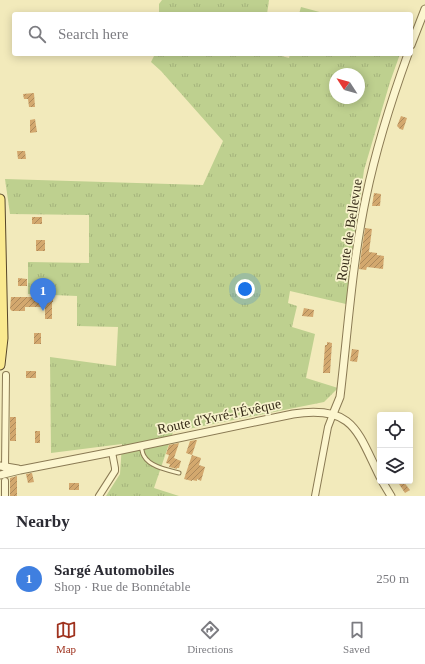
<!DOCTYPE html>
<meta charset="utf-8">
<style>
:root{--surface:#fff;--page:#f7f7f7;--text:#2b2b33;--muted:#7c7c81;--line:#e1e1e2;--accent:#9f321e}
body{margin:0;font-family:"Times New Roman",serif;background:var(--page);color:var(--text)}
.controls{position:absolute;right:12px;bottom:12px;display:grid;overflow:hidden;border-radius:4px;box-shadow:0 2px 10px #0003}
.controls button{width:36px;height:36px;display:grid;place-items:center;padding:0;border:0;border-bottom:1px solid var(--line);background:var(--surface);color:var(--text);font:20px sans-serif}
.compass{position:absolute;left:329px;top:68px;width:36px;height:36px;border-radius:50%;background:var(--surface);box-shadow:0 2px 10px #0003;rotate:306deg}
.you{position:absolute;left:245px;top:289px;width:14px;height:14px;margin:-10px;border:3px solid #fff;border-radius:50%;background:#1a73e8;box-shadow:0 0 0 6px #1a73e833}
.badge{display:grid;place-items:center;width:26px;height:26px;border-radius:50%;background:var(--accent);color:#fff;font-size:13px;font-weight:700}
.pin{position:absolute;translate:-50% -33px;filter:drop-shadow(0 1px 2px #0008)}
.pin::after{content:'';position:absolute;top:21px;width:14px;height:12px;background:inherit;clip-path:polygon(0 0,100% 0,50% 100%)}
.list{margin:0;padding:0;list-style:none}
h2{display:flex;justify-content:space-between;align-items:center;height:52px;margin:0;padding:0 16px;font-size:17px}
h2 small{font-size:13px;font-weight:400;color:var(--muted)}
.list li{display:grid;grid-template-columns:26px 1fr auto;gap:12px;align-items:center;box-sizing:border-box;height:60px;padding:0 16px;border-top:1px solid var(--line)}
.list b{display:block;font-size:15px;white-space:nowrap}
.list p{margin:0;font-size:13px;white-space:nowrap;color:var(--muted)}
.list em{font-size:13px;font-style:normal;color:var(--muted)}
.icon{flex:none;width:22px;height:22px;fill:none;stroke:currentColor;stroke-width:2;stroke-linecap:round;stroke-linejoin:round}
.map{position:relative;flex:none;width:425px;height:496px;overflow:hidden}
.search{position:absolute;background:var(--surface);box-shadow:0 2px 10px #0003;left:12px;right:12px;top:12px;height:44px;display:flex;align-items:center;gap:10px;box-sizing:border-box;padding:0 14px;border-radius:4px;color:var(--muted);font-size:15px}
.sheet{height:112px;background:var(--surface)}
nav{display:flex;justify-content:space-around;align-items:center;box-sizing:border-box;height:56px;border-top:1px solid var(--line);background:var(--surface);font-size:11px;color:var(--muted)}
nav a{display:grid;justify-items:center;gap:2px}
nav .on{color:var(--accent)}
.map>svg:first-child{display:block}
</style>
<div class="map">
<svg width="425" height="496" viewBox="0 0 425 496">
<defs>
<pattern id="grass-tufts" width="24" height="20" patternUnits="userSpaceOnUse"><rect width="24" height="20" fill="#bed08f"/><path d="M3 7l-1-3M5 7V3M7 7l1-3M15 17l-1-3M17 17v-4M19 17l1-3" fill="none" stroke="#a4b37b"/></pattern>
<pattern id="building-hatch" width="6" height="6" patternUnits="userSpaceOnUse"><rect width="6" height="6" fill="#d3a86e"/><path d="M-1 1l2-2M0 6l6-6M5 7l2-2" fill="none" stroke="#ac895a"/></pattern>
</defs>
<rect width="100%" height="100%" fill="#f2eabb"/>
<!-- grass -->
<path fill="url(#grass-tufts)" fill-rule="evenodd" d="M162,0h107l-2,14h-108v-10z
M301,7l26,7h-28z
M155,54h119l15,4 1,-4h110l-10,28 -26,88 -18,134 -56,-13 -2,12 9,3 -5,21 23,7 -9,44 32,10 -14,14 -151,30 -19,56 25,8h-73l14,-22 2,-30 -71,9 -1,-96 66,9 2,-39 -41,-1v-30l-49,-2v-32l61,1v-48l-79,-1 -5,-35 198,6 20,-44 -62,-70 -10,-9zM335,74h24v24h-24z"/>
<!-- building -->
<path fill="url(#building-hatch)" d="M34,93l1,14h-6l-1,-8h-4l-1,-5z
M401,116l6,2 -4,12 -3,-1 -3,-3z
M35,119l2,13 -7,1v-13z
M17,151h8l1,8h-8z
M374,193l7,1 -1,12h-8z
M32,217h10v7h-10z
M365,228l7,1 -3,23 8,1v2l7,1 -1,13 -16,-2 -1,3 -7,-1z
M36,240h9v11h-9z
M18,278l9,1v7h-9z
M11,297h42v5h-1v17h-7v-12h-20v4h-13l-2,-2z
M304,308l10,2 -1,7 -11,-1z
M34,333h7v11h-7z
M327,342l5,1 -2,30h-7l2,-28h2z
M352,349l7,1 -2,12 -7,-1z
M26,371h10v7h-10z
M10,417h6v24h-6z
M35,431h5v12h-5z
M196,440h1l-5,15 -6,-2 4,-12z
M179,443l-5,15 7,3 -2,7h-2v1l-8,-2 1,-3 -4,-1 3,-8 -3,-1 3,-9z
M192,455l9,3 -2,7 6,2 -4,14 -4,-2v2l-5,-1v1l-8,-2z
M32,473l2,9 -6,1 -2,-9z
M17,476v20h-7v-18z
M403,481l7,9 -5,3 -6,-9z
M69,483h10v7h-10z"/>
<g fill="none" stroke-linecap="round" stroke-linejoin="round">
<defs>
<path id="service" d="M141,446c1,3 1,7 3,10 6,11 24,14 35,17"/>
<path id="minor" d="M5,468l1,-93
M5,481v15
M99,496l16,-25v-3l-3,-16
M315,496l13,-69 5,-13"/>
<path id="tertiary" d="M411,45l14,-36
M333,414l7,-17c8,-67 12,-134 26,-200 10,-48 25,-96 42,-143
M0,466l18,3
M0,475l20,-5 92,-18 181,-38c61,-9 64,17 87,63
M382,481l9,15"/>
<path id="primary" d="M0,199l3,139 -3,27"/>
</defs>
<!-- service casing -->
<use href="#service" stroke="#8a7a54" stroke-width="5"/>
<!-- minor casing -->
<use href="#minor" stroke="#8a7a54" stroke-width="8"/>
<!-- tertiary casing -->
<use href="#tertiary" stroke="#8a7a54" stroke-width="9"/>
<!-- primary casing -->
<use href="#primary" stroke="#574629" stroke-width="11"/>
<!-- service -->
<use href="#service" stroke="#fcf6cf" stroke-width="3"/>
<!-- minor -->
<use href="#minor" stroke="#fcf6cf" stroke-width="6"/>
<!-- tertiary -->
<use href="#tertiary" stroke="#fcf6cf" stroke-width="7"/>
<!-- primary -->
<use href="#primary" stroke="#fae98f" stroke-width="9"/>
</g>
<g text-anchor="middle" stroke-width="3.5" stroke-linejoin="round" paint-order="stroke">
<!-- street labels -->
<g font-size="14" fill="#382d1a" stroke="#f8f3cc">
<text transform="translate(349 230) rotate(-81)" y="5">Route de Bellevue</text>
<text transform="translate(219 416) rotate(-12)" y="5">Route d'Yvré-l'Évêque</text>
</g>
</g>
</svg>
<div class="controls">
<button><svg class="icon" aria-label="locate" viewBox="0 0 24 24"><circle cx="12" cy="12" r="6"/><path d="M12 2v4M12 18v4M2 12h4M18 12h4"/></svg></button>
<button><svg class="icon" aria-label="layers" viewBox="0 0 24 24"><path d="M12 4l9 5-9 5-9-5zM3 14l9 5 9-5"/></svg></button>
</div>
<svg class="compass" viewBox="-18 -18 36 36"><path d="M0-13l5 13h-10z" fill="#e53935"/><path d="M0 13l5-13h-10z" fill="#7c7c81"/></svg>
<div class="you"></div>
<div class="pin badge" style="left:43px;top:311px;background:#3f7fe0">1</div>
<div class="search"><svg class="icon" aria-label="search" viewBox="0 0 24 24"><circle cx="10" cy="10" r="6"/><path d="M15 15l6 6"/></svg>Search here</div>
</div>
<section class="sheet">
<h2>Nearby<small></small></h2>
<ul class="list">
<li><span class="badge" style="background:#3f7fe0">1</span><div><b>Sargé Automobiles</b><p>Shop · Rue de Bonnétable</p></div><em>250 m</em></li>
</ul>
</section>
<nav>
<a class="on"><svg class="icon" aria-label="map" viewBox="0 0 24 24"><path d="M3 6l6-2 6 2 6-2v14l-6 2-6-2-6 2zM9 4v14M15 6v14"/></svg>Map</a>
<a><svg class="icon" aria-label="directions" viewBox="0 0 24 24"><path d="M12 3l9 9-9 9-9-9zM9 14v-3h6M13 9l2 2-2 2"/></svg>Directions</a>
<a><svg class="icon" aria-label="saved" viewBox="0 0 24 24"><path d="M7 4h10v16l-5-4-5 4z"/></svg>Saved</a>
</nav>
